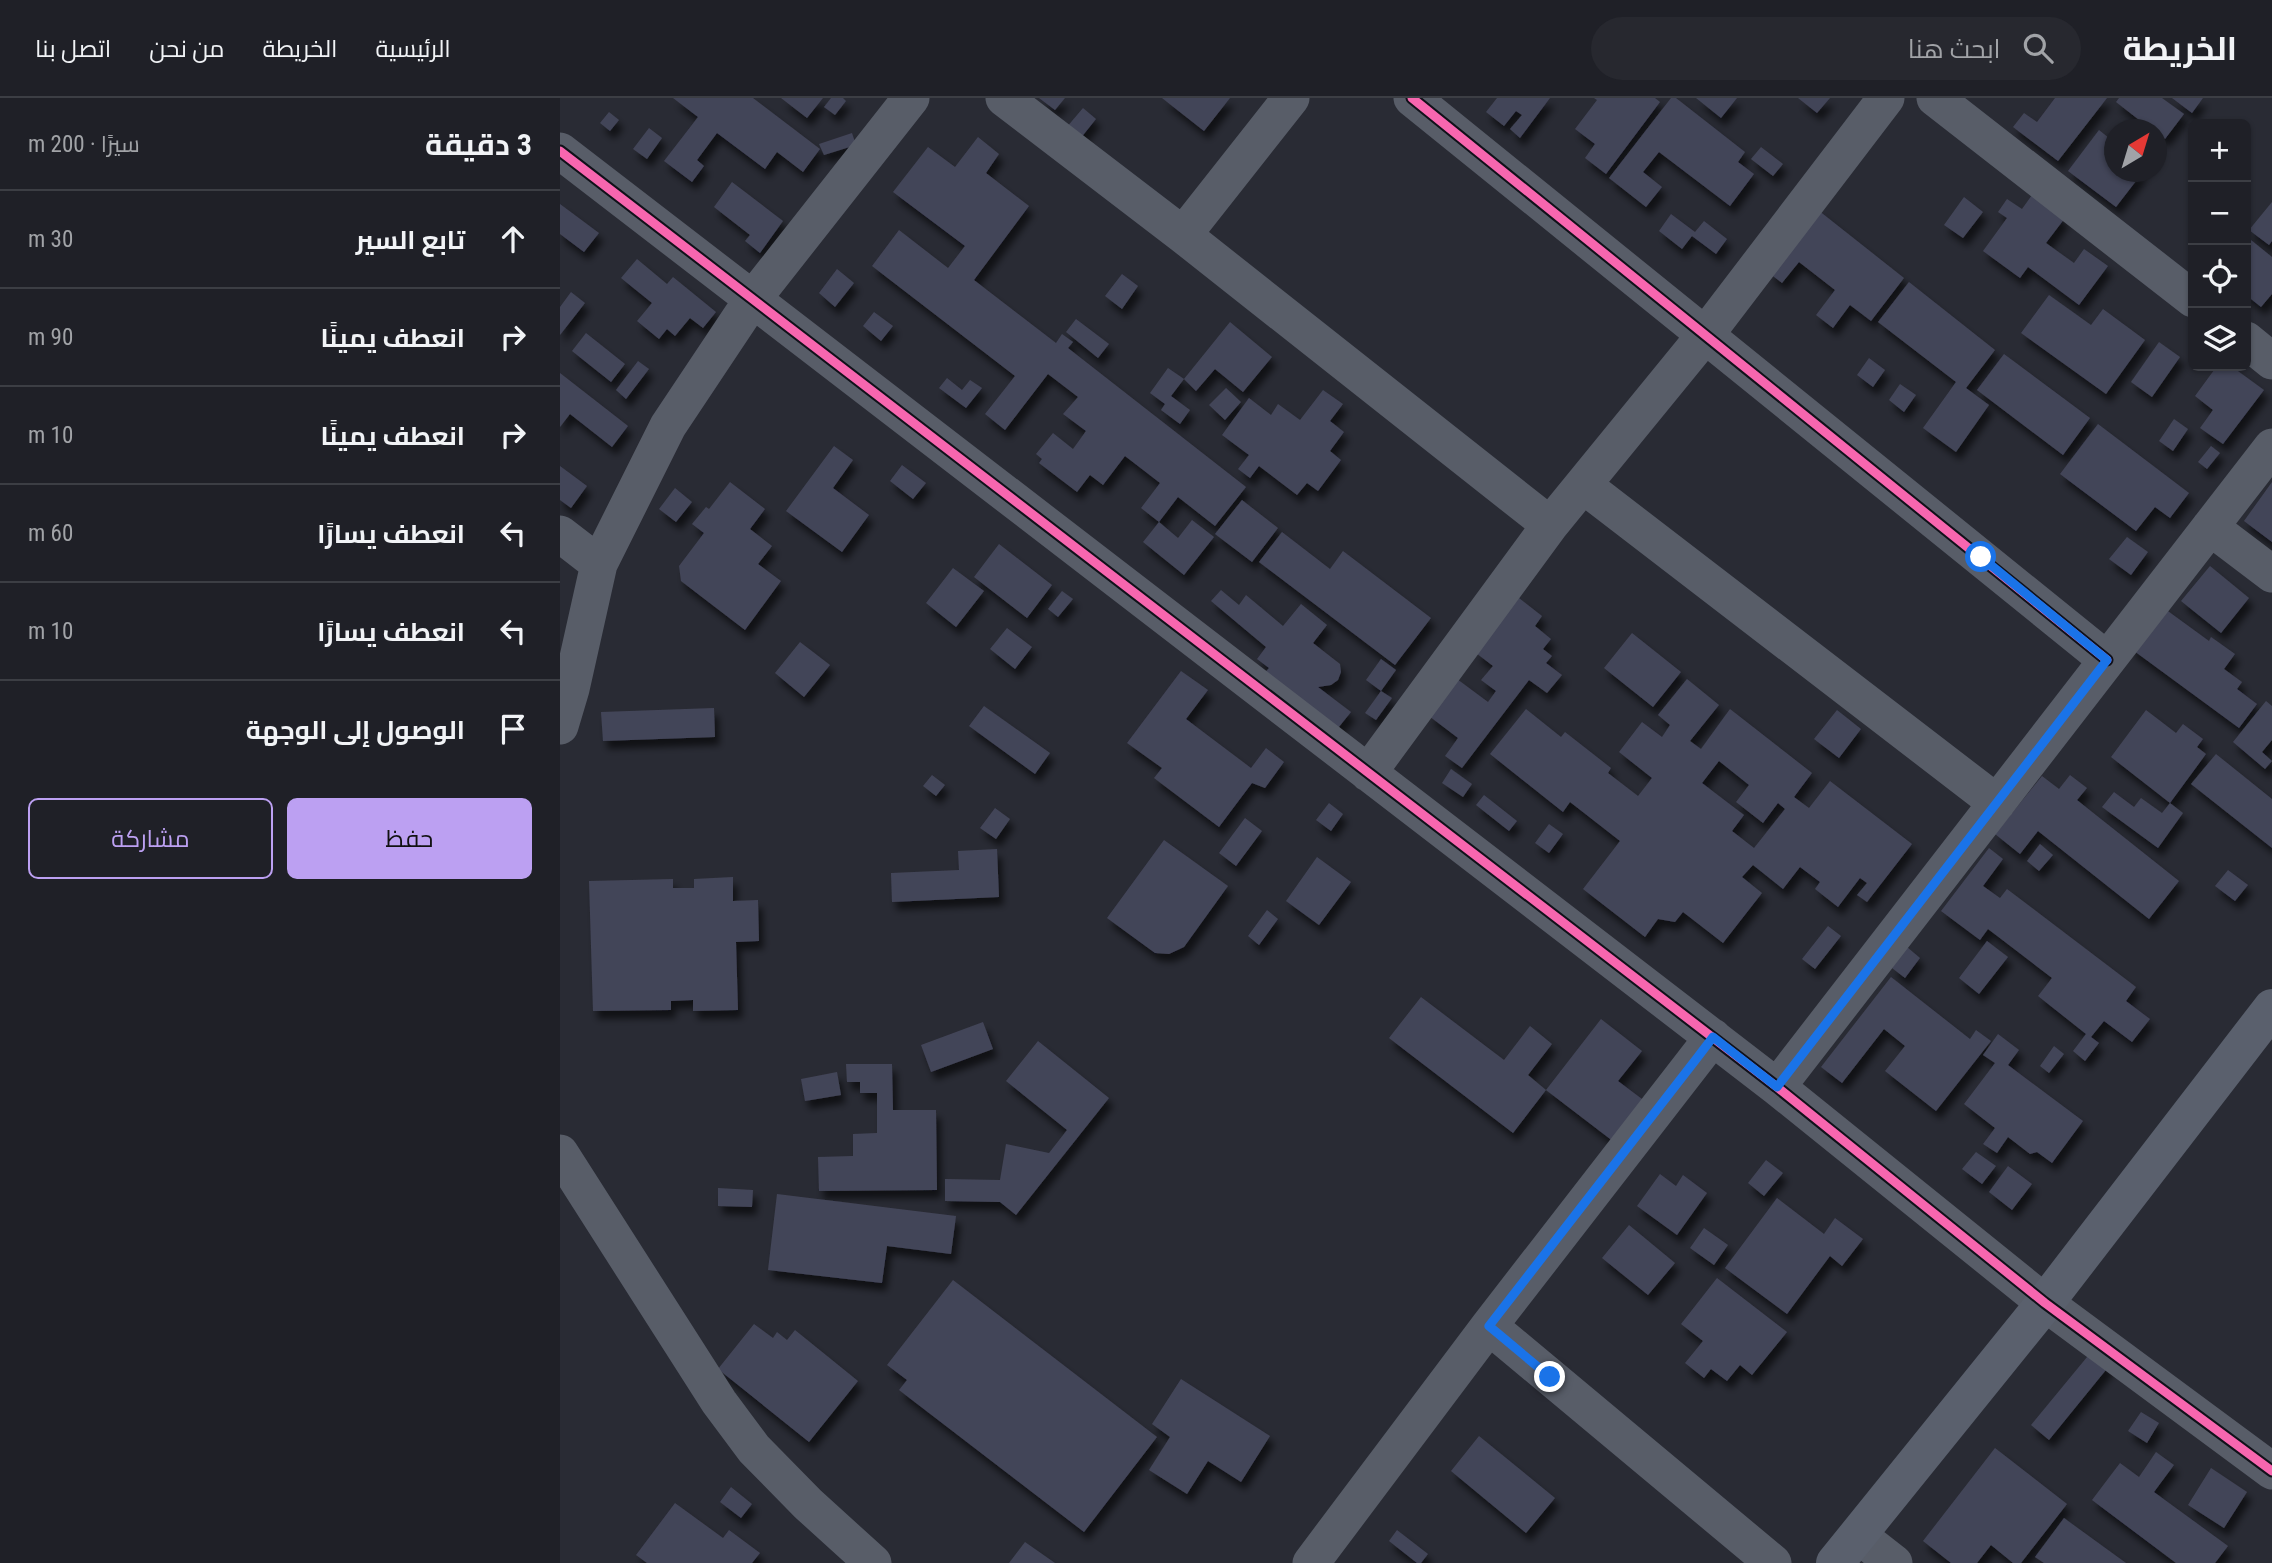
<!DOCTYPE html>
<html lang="ar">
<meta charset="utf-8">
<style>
:root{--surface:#1f2027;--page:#27282f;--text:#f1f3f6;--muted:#a1a3a7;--line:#3c3e44;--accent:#bca0f2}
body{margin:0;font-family:"Roboto Condensed",Cairo,sans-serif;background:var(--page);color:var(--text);direction:rtl}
.controls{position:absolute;right:21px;top:21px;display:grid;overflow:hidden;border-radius:10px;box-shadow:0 2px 5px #0004}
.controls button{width:63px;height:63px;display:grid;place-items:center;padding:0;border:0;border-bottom:2px solid var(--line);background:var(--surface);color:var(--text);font:35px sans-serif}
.compass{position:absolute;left:1544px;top:21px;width:63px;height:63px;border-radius:50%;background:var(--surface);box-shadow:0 2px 5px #0004;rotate:38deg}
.stop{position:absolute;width:21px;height:21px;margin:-16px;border:5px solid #1a73e8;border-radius:50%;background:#fff}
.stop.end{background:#1a73e8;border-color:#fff;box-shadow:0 2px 7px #0008}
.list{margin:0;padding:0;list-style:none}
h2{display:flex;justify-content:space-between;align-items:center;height:91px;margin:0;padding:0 28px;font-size:30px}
h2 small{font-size:23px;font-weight:400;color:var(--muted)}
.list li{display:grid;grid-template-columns:46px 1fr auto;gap:21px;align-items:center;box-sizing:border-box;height:98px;padding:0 28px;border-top:2px solid var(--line)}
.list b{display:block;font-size:26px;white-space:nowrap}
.list em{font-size:23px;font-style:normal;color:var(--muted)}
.actions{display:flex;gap:14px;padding:21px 28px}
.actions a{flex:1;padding:16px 0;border:2px solid var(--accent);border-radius:10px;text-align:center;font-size:24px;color:var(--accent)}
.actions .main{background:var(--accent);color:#111}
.icon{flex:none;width:38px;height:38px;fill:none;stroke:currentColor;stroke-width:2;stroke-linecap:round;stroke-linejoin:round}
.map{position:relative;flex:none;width:1712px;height:1465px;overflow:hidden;direction:ltr}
header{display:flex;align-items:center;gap:42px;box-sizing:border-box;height:98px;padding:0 35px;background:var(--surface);border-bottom:2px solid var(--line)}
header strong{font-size:33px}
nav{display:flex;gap:38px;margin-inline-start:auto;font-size:24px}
.search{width:490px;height:63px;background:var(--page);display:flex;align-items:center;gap:18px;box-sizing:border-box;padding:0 24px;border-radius:38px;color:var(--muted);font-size:26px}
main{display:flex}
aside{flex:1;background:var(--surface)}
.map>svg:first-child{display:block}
</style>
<header>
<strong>الخريطة</strong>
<div class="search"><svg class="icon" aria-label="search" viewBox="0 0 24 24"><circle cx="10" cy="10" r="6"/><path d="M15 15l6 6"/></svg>ابحث هنا</div>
<nav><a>الرئيسية</a><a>الخريطة</a><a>من نحن</a><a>اتصل بنا</a></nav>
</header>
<main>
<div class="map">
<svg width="1712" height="1465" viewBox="0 0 1712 1465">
<defs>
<filter id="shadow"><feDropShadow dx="4.5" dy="8" stdDeviation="3.5" flood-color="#0009"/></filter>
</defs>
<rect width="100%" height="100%" fill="#292b34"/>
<!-- building -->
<path fill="#434558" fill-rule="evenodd" filter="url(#shadow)" d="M113,0h80l67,51 -17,23 -26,-20 -12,17 -48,-36 -20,27 7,6 -12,16 -28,-21 34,-44z
M221,0h42l-16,20z
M271,0h12l3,3 -11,14 -11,-8z
M479,0h26l-10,12z
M602,0h68l-26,33z
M937,0h53l-30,40 -10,-9 12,-14 -6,-4 -12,15 -18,-14z
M1034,0h61l5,4 -54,72 -21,-16 10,-14 -20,-15 22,-29z
M1111,0h5l69,54 -7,10 16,12 -24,32 -71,-54 -16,20 19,15 -16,20 -37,-29z
M1136,0h41l-16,20z
M1238,0h32l-13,15z
M1495,0h52l-49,63 -45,-34 11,-14 13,9z
M1559,0h43l22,16 -19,25 -8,-6v-3h-5l-36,-28z
M1612,0h31l-11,15z
M523,10l13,11 -16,20 -14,-11z
M49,14l10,8 -9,11 -10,-8z
M89,30l13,10 -15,21 -14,-10z
M1539,32l15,12v30h29l-27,35 -48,-36z
M292,35l4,12 -32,10 -5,-11z
M418,39l21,17 -13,19 43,33 -55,74 82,63 6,-9 11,8 -5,6 178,139 -31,39 -37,-29 -19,25 -18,-14 19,-25 -35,-27 -22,29 -13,-10 -13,17 -38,-29 3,-4 -6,-5 17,-21 20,16 13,-18 -23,-17 15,-17 -30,-23 -43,56 -20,-16 30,-38 -143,-110 27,-36 49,38 17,-22 -72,-54 35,-45 27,20z
M1201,49l22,17 -10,12 -22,-17z
M172,84l51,39 -23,32 -15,-12 5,-6 -36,-28z
M1472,97l33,23 -19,25 28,20 10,-14 24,17 -29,39 -51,-38 -8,11 -37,-27 24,-33 -9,-6 9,-13 15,10z
M1404,99l19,15 -20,26 -19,-13z
M1712,104v39l-3,4 -20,-15z
M0,106l39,29 -15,19 -24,-18z
M1258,112l86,68 -33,43 -21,-16 -17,23 -17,-13 19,-25 -36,-28 -17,21 -13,-10z
M1111,116l24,18 9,-11 23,18 -11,15 -24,-18 -10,13 -23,-18z
M1686,138l26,21v37l-11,13 -15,-12z
M77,161l30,25 6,-7 43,35 -13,16 -13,-10 -15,18 -8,-7 -8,10 -22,-18 15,-18 -31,-25z
M277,171l17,14 -19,24 -16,-14z
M562,176l16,12 -16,23 -17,-13z
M1349,184l86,68 -29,38 23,17 -33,47 -33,-24 33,-46 -78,-60z
M11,194l14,11 -25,32v-28z
M1489,197l42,30 12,-16 42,31 -39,54 -85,-61z
M314,214l19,14 -12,15 -18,-15z
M516,221l33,25 -11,14 -32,-26z
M670,224l42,35 -29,35 -28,-23 -19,22 -12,-12z
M26,235l39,31 -14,18 -39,-31z
M1599,244l21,15 -28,40 -21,-15z
M1444,256l86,64 -27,37 -86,-65z
M1309,260l16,12 -12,17 -16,-12z
M78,263l11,8 -23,30 -10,-9z
M1657,268h14l33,24 -41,54 -23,-16 13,-18 -18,-14z
M608,270l16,11 -13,17 19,14 -10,14 -19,-14 4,-6 -15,-11z
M0,275l68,53 -16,21 -42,-33 -10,13z
M387,280l15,12 8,-10 12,8 -16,20 -27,-20z
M1340,286l16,11 -12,17 -15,-12z
M666,290l15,14 -16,18 -16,-15z
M763,292l20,14 -13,17 14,11 -14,19 11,9 -23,31 -11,-8 -10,12 -38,-29 -9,12 -12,-9 11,-14 -27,-20 27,-37 22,17 7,-11 22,16z
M1614,321l14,10 -15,22 -14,-10z
M1538,326l91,69 -19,25 -15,-11 -19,24 -76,-57z
M274,348l19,14 -20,28 36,27 -27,37 -56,-41z
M1651,348l9,7 -13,16 -9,-7z
M342,367l24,18 -13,16 -23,-18z
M0,368l27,20 -16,22 -11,-8z
M170,384l35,27 -15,20 22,17 -14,18 23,17 -36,49 -64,-49 -2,-15 25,-33 -12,-9 14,-17 3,2z
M1712,384v60l-28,-21z
M115,390l17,14 -16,20 -17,-13z
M682,402l36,28 -26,34 -37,-28z
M632,422l22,17 -30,38 -41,-33 16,-20 19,16z
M722,434l48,37 13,-18 88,67 -36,47 -136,-103z
M1567,439l21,15 -17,23 -22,-16z
M439,446l53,41 -25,33 -53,-41z
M1650,468l39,32 -28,35 -40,-32z
M393,470l31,23 -28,36 -30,-24z
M661,492l18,15 7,-10 37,31 18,-22 26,21 -14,18 27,21 1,8 -3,8 -7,5 -13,2 33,25 -17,21 -72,-57 7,-8 -12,-9 9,-12 -55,-46z
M502,493l11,8 -15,18 -10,-8z
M959,500l23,18 -7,10 16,13 -8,10 9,7 -6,7 16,12 -15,18 -18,-13 -67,88 -17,-12 13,-18 -29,-22 28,-37 31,23 8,-11 -15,-11 12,-14 -17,-13z
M1601,508l48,35 2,-4 24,17 -11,15 18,13 -5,7 20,15 -18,24 -109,-80z
M447,530l25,19 -17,22 -25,-20z
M1072,535l49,39 -28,35 -49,-39z
M240,544l30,23 -26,32 -29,-24z
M821,561l15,11 -15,21 -15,-11z
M621,573l27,19 -22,29 65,49 15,-20 18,14 -19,26 -13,-5 -33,44 -65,-49 8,-10 -35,-25z
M1127,581l32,26 -29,36 11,8 29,-40 82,64 -18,24 15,11 21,-27 82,63 -45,58 -10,-7 10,-12 -7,-5 -22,29 -23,-18 5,-7 -20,-15 -17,22 -30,-24 -11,12 20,16 -39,50 -40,-31 -8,10 -17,-3 -13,18 -62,-48 37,-48 -50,-39 -7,10 -73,-58 36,-45 35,28 4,-5 46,36 -3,5 30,23 14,-18 -33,-26 23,-30 20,15 8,-12 -12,-10zM1159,663l30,24 -13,17 27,21 15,-20 7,6 -31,39 -22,-17 12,-16 -42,-32z
M821,593l11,7 -16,22 -11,-7z
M1706,603l6,5v34l-10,12 10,9 -7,8 -32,-27z
M424,608l66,47 -15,21 -66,-48z
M154,610l1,29 -112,4 -2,-29z
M1277,612l24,19 -22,29 -25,-19z
M1586,612l30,23 7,-9 20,15 -6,8 9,7 -36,49 -59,-46z
M1656,656l56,45v49l-81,-64z
M891,671l21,15 -9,13 -21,-14z
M372,677l13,10 -9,11 -13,-10z
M1510,677l17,13 -10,12 102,81 -30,38 -111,-88 -18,23 -25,-20 47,-58 17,13z
M1554,694l20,15 7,-9 21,15 8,-10 13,10 -25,35 -56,-41z
M924,697l33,26 -8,10 -33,-26z
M769,705l14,11 -12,17 -15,-11z
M435,710l15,11 -14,20 -16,-11z
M685,720l17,13 -26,35 -17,-13z
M989,726l14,10 -14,19 -14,-10z
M604,742l64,46 -44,61 -15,7 -14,-1 -48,-35z
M1480,746l13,11 -14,16 -12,-10z
M1429,750l14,11 -20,27 17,12 7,-9 129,98 -10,14 24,18 -18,23 -28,-21 -13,16 8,6 -14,18 -12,-10 13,-17 -48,-38 14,-18 -64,-49 -8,11 -39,-29z
M437,751l2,48 -107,5 -1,-29 68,-3 -1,-19z
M757,759l34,25 -32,43 -33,-24z
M1668,772l20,15 -13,16 -20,-15z
M173,779v24l25,-1 1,41 -23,1 2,68 -45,1v-11l-22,1v9l-78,1 -4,-130 84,-2v9h21v-9z
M707,812l11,9 -19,26 -11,-9z
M1268,828l13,10 -26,33 -13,-10z
M1427,843l21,16 -29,37 -20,-16z
M1347,849l13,11 -15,20 -13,-10z
M1331,879l79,62 6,-9 15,11 -55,70 -51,-40 20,-25 -21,-17 -42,54 -21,-16z
M861,899l83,63 26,-34 22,18 -24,31 18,15 -33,43 -124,-95z
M1041,921l41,32 -24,30 28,21 -32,40 -68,-52z
M423,924l10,27 -62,23 -10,-27z
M1438,936l21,16 -11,15 75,56 -31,42 -15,-11 -7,2 -22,-17 -11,16 -14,-9 12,-16 -31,-24 31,-41 -12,-8z
M478,943l71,57 -93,117 -16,-13 -55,-1v-22l55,1 6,-36 43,9 18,-23 -61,-49z
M1494,948l10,8 -15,19 -9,-7z
M286,966h46l1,46h43l1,80 -118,1 -1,-34 35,-1v-22l24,-1v-40h-17v-11h-13z
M277,974l4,23 -36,6 -4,-22z
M1416,1054l20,14 -14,18 -20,-15z
M1206,1062l17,13 -19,23 -16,-13z
M1448,1068l24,18 -20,26 -23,-18z
M1100,1076l16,12 7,-11 24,18 -30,42 -40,-29z
M158,1090l35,2 -1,17 -34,-1z
M217,1096l179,22 -5,38 -64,-8 -5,37 -114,-13z
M1217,1100l47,36 11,-16 28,21 -21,27 -12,-10 -43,58 -62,-46z
M1069,1127l46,38 -27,32 -46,-37z
M1144,1130l24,17 -14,20 -24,-17z
M1157,1180l70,54 -35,43 -12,-10 -13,16 -16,-12 -7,9 -19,-15 18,-22 -22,-17z
M393,1182l204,157 -73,95 -185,-142 8,-10 -20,-15z
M194,1226l19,14 4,-6 10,8 8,-10 63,51 -49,61 -91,-73z
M1532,1253l18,14 -61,75 -18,-15z
M621,1281l89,57 -29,46 -33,-21 -21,33 -38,-24 21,-33 -18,-13z
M1581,1314l18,11 -12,20 -19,-12z
M919,1338l76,62 -29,35 -75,-62z
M1435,1350l72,56 -46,59h-8l-22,-18 -14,18h-26l-28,-22z
M1596,1354l18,13 -20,27 74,54 -13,17h-39l-84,-63 28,-37 19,14z
M1651,1370l36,24 -23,36 -36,-23z
M171,1389l21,17 -11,14 -21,-16z
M115,1405l48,35 6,-8 31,23 -8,10h-105l-11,-8z
M1504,1420l62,45h-82l-9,-6z
M837,1432l31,24 -7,9h-4l-28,-22z
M465,1444l30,21h-46z"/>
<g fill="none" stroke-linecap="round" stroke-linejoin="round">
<!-- street -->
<path stroke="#585d68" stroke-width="37" d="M444,0l179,137 367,290
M852,0l695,562
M1375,0l258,201
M0,53l1217,936 268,216 227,168
M623,137l108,-137
M1686,242l26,21
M1023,387l414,318
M1650,429l62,47
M0,436l39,30
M0,628l11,-37 28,-125 69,-138 84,-126 159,-202
M808,675l182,-248 156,-191 180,-236
M1217,989l495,-640
M0,1055l159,249 35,47 54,55 65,59
M929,1228l284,237
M1298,1437l36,28
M751,1465l178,-237 224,-289"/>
<!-- secondary -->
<path stroke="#5a606d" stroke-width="38" d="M1275,1465l210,-260 227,-295"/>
<defs>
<path id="cycleway" d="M852,0l695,562
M0,53l1217,936 268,216 227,168"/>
</defs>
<!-- cycleway casing -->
<use href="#cycleway" stroke="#101119" stroke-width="13"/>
<!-- cycleway -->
<use href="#cycleway" stroke="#f766af" stroke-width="9"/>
</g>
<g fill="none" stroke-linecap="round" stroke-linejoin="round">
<!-- route -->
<path stroke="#1a73e8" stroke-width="9" d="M990,1279l-61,-51 208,-268 16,-21 64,50 330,-427 -126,-103"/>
</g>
</svg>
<div class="controls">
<button>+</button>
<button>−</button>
<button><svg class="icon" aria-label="locate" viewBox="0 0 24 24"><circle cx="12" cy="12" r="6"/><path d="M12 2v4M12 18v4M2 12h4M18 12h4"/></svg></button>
<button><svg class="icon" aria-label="layers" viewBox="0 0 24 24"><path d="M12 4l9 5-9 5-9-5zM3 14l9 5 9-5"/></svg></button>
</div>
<svg class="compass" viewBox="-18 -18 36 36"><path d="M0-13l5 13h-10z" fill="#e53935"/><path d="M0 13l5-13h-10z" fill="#a1a3a7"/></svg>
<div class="stop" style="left:1421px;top:459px"></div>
<div class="stop end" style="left:990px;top:1279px"></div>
</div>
<aside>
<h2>3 دقيقة<small>سيرًا · 200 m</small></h2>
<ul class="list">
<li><svg class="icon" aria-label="ahead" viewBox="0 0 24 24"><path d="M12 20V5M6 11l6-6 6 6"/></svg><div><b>تابع السير</b></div><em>30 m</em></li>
<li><svg class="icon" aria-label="right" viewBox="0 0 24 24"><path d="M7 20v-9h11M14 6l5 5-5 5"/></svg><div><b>انعطف يمينًا</b></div><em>90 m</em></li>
<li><svg class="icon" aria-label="right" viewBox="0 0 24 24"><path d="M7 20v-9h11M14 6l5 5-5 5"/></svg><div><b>انعطف يمينًا</b></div><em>10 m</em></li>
<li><svg class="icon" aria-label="left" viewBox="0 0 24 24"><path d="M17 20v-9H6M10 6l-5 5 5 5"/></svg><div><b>انعطف يسارًا</b></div><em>60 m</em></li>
<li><svg class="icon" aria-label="left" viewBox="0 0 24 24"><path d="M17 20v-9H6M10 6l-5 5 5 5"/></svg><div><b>انعطف يسارًا</b></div><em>10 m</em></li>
<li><svg class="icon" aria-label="arrive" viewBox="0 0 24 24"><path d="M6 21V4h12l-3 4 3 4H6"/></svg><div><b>الوصول إلى الوجهة</b></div></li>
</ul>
<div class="actions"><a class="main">حفظ</a><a>مشاركة</a></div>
</aside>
</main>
